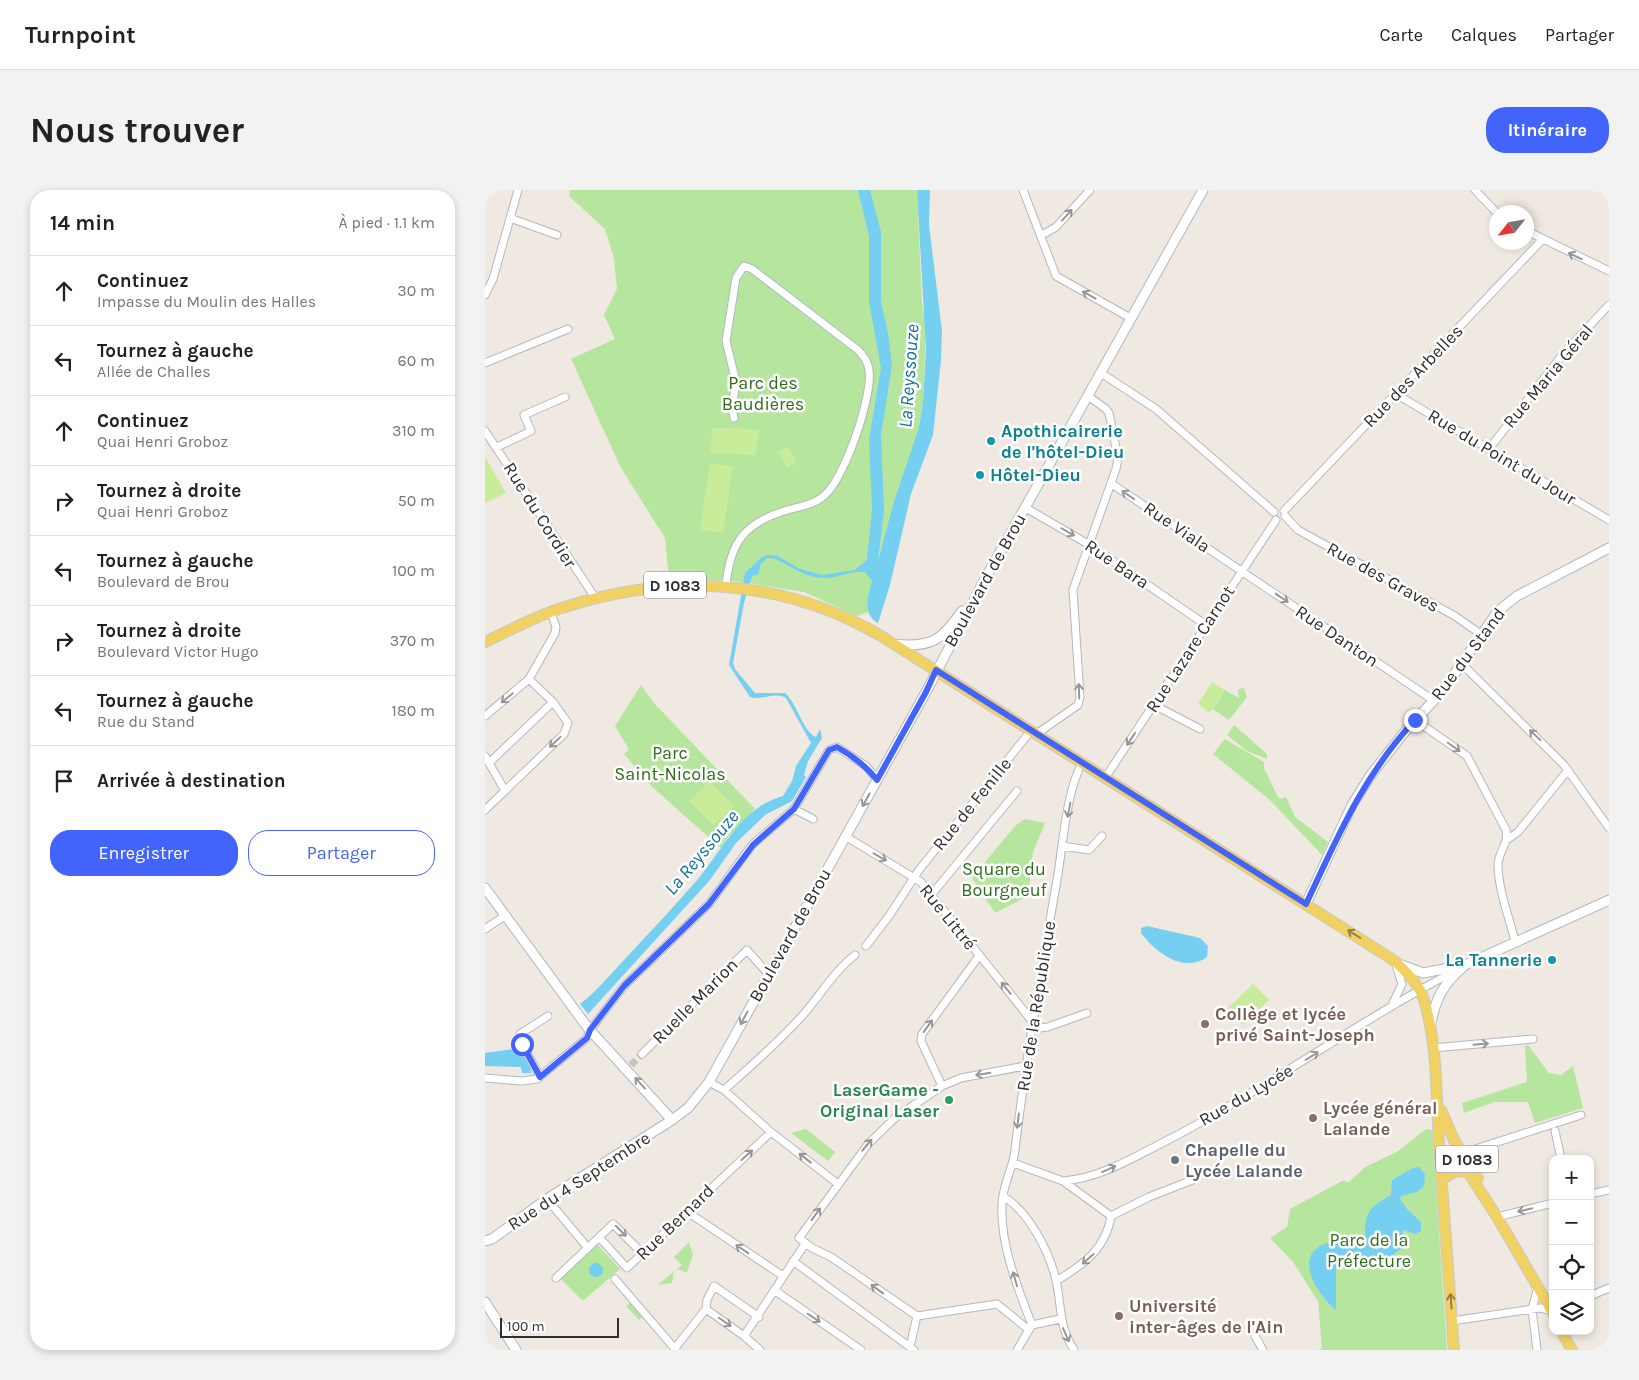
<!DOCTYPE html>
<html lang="fr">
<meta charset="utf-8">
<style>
:root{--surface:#fff;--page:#f2f2f2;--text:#222;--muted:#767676;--line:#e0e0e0;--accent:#4264fb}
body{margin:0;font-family:Karla,sans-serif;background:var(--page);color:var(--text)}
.controls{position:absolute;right:15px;bottom:15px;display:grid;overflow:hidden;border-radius:10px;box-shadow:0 2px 8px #0003}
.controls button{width:45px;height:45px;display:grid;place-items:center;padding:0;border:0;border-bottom:1px solid var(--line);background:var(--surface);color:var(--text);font:25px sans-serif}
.compass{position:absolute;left:1004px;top:15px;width:45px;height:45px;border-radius:50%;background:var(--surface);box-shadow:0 2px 8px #0003;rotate:239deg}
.scale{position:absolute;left:15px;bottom:12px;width:119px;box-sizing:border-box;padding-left:5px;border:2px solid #2e2e2e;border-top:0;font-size:14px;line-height:18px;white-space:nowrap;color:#2e2e2e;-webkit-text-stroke:4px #fff;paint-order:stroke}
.stop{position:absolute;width:15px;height:15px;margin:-11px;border:4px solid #4264fb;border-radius:50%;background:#fff}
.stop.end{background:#4264fb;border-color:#fff;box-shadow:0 1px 5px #0008}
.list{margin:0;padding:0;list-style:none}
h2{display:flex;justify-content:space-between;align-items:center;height:65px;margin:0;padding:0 20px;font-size:21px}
h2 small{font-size:16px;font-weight:400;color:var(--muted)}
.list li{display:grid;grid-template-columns:32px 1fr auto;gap:15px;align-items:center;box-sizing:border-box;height:70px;padding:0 20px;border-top:1px solid var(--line)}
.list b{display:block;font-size:19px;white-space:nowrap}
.list p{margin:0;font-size:16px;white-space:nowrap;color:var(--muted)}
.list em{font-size:16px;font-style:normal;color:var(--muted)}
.actions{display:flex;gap:10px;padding:15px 20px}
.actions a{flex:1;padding:11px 0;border:1px solid var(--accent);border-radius:20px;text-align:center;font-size:18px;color:var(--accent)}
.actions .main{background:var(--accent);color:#fff}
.icon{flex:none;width:28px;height:28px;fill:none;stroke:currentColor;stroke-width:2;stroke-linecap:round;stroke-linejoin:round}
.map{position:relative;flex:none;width:1124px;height:1160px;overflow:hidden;border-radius:20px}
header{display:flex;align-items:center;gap:30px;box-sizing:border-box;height:70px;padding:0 25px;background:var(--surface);border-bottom:1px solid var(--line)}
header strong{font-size:24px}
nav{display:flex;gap:28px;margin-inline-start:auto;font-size:18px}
.intro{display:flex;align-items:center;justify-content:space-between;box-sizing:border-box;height:120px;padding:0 30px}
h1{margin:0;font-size:35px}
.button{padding:12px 22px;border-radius:20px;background:var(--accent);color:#fff;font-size:18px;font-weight:700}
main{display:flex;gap:30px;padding:0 30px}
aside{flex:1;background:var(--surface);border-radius:20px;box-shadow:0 2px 8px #0003}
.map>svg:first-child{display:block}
</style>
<header>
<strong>Turnpoint</strong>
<nav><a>Carte</a><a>Calques</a><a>Partager</a></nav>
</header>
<div class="intro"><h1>Nous trouver</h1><a class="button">Itinéraire</a></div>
<main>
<aside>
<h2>14 min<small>À pied · 1.1 km</small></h2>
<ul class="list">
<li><svg class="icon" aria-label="ahead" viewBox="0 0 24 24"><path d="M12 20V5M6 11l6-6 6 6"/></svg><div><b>Continuez</b><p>Impasse du Moulin des Halles</p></div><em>30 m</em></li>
<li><svg class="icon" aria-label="left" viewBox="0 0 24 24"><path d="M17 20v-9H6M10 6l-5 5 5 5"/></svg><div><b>Tournez à gauche</b><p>Allée de Challes</p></div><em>60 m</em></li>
<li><svg class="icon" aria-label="ahead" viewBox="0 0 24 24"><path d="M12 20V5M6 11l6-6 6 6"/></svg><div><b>Continuez</b><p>Quai Henri Groboz</p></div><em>310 m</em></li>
<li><svg class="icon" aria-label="right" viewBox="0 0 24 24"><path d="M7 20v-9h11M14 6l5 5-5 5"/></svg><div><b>Tournez à droite</b><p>Quai Henri Groboz</p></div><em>50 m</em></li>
<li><svg class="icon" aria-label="left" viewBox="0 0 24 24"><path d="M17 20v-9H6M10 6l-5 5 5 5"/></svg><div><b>Tournez à gauche</b><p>Boulevard de Brou</p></div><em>100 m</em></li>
<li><svg class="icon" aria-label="right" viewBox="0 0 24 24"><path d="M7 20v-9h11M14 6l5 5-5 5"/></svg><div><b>Tournez à droite</b><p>Boulevard Victor Hugo</p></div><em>370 m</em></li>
<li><svg class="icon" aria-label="left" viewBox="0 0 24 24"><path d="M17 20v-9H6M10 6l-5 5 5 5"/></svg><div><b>Tournez à gauche</b><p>Rue du Stand</p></div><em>180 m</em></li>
<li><svg class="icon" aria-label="arrive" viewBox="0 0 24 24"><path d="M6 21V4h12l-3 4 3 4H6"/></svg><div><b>Arrivée à destination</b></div></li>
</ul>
<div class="actions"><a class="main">Enregistrer</a><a>Partager</a></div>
</aside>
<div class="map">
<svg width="1124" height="1160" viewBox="0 0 1124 1160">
<rect width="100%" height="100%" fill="#efe9e1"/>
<!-- green -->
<path fill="#b6e59e" d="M85,0h347l5,113 4,26 -3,73 -4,25 -25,74 -25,91 -1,20 -11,4 -53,-24 -69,-11 -66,-3 -4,-40 -44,-70 -50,-109 44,-20 -11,-24 13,-26 -3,-31 -9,-29 -36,-33z
M156,495l12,17 102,107 -26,27 -8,12 -71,-63 -26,-31 5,-5 -14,-23z
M759,498l3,9 -18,23 -16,-11 12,-19 14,8 -1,-9z
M749,535l33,29v5l-20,-8 -20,-16z
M740,549l39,23v6l15,31 7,-2 9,20 33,25 -6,13 -51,-54 -58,-47z
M540,629l20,4 -12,29 -5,44 -33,17 -23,-35 43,-52z
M1043,855l21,28 12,2 12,-9 10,42 -48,15 -7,-21h-34l-30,11 -2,-10 65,-21 -2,-36z
M321,939l29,23 -7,9 -37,-28z
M941,939l6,1 15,220h-128l3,-2 -4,-47 -25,-39 -23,-24 17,-11 3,-18 52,-28 7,1 16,-15 32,-15z
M204,1052l4,12 -6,19 -10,-4 -3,3 -2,11 -14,2 24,-20 -8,-8z
M112,1054l23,25 -37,32 -24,-24 26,-26 3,2z
M146,1112l12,14 -4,4 -13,-14z"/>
<!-- pitch -->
<path fill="#c9ec9a" d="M228,238l46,1 -3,26 -46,-2z
M303,256l9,16 -10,6 -9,-16z
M0,267l21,36 -21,10z
M225,273l23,3 -10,67 -23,-3z
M727,492l13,8 -15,23 -12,-9z
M224,591l25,25 -21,19 -24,-24z
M768,794l16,16 -26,25 -16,-16z"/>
<!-- water -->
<path fill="#75cff0" d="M373,0h12l11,42v70l7,31 4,32 -11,70 3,76 -6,49 16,-59 25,-74 4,-25 3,-53 -9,-159h13l-1,35 13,106 -1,29 -8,75 -22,59 -21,91 -12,38c-16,-8 -10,-28 -6,-42l-7,-9c-12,-2 -27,6 -40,6 -20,0 -35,-13 -52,-20h-6l-7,7 -1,9 -7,2 -8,27 -11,60 2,6 20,24h30c12,10 18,39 31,44l4,-8 2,9 -14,23 -4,14 2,2 -14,24 -27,14 -29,28 -26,37 -122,134 -8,-10c16,-12 30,-29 43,-43 25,-27 51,-54 75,-82 25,-30 44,-72 85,-83l9,-15 4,-15 15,-23 -25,-45c-11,-7 -24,3 -36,-1l-21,-32 16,-92 17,-16 6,-2 10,1 22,13 22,6 33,-5 12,-10 5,-50 -3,-71 12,-71 -12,-66v-66z
M662,736l53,12 8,8 -1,11c-23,17 -52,-5 -66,-24v-5z
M37,858l7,13 2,12h-9l-1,-6 -36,-1v-13z
M934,977l6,7 -1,12 -7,6 -16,4 -1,3 7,10 14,13v9l-6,3 -12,-4 -1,17c-18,23 -44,1 -63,13l-3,10v40c-16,-13 -43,-51 -14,-65 14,-6 29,-4 43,-3 0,-27 0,-33 26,-47l1,-15 21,-12z
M104 1080a7 7 0 1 1 14 0a7 7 0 1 1-14 0Z"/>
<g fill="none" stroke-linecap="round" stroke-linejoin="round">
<!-- street-tunnel -->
<path stroke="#c8c4bd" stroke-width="7" stroke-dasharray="7 3.5" stroke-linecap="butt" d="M146,875l11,-11"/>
<defs>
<path id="street" d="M538,0l33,86 76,43
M990,0l22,23
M25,28l47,17
M1042,41l82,40
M557,45l14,-8 34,-37
M0,105l8,-16 25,-89
M0,173l83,-34
M616,183l55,36 118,103
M911,204l213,126
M0,241l111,168
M12,257l34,-16 -7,-16 41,-18
M1004,259l74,-95 46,-49
M627,294l321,216
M541,318l62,36 118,81
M799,321l258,-271
M800,326l13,14 157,86 27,19
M241,395c4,-41 17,-61 58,-74 15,-5 30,-5 42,-17 19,-18 47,-98 43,-124 -1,-9 -6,-14 -11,-20l-106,-81 -8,-3 -8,12 -10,63 10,41 -4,25 2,11
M977,474l102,101 45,63
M669,515l46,24
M0,526l44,-37 26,-46 1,-6 -3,-9
M930,530l52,36 39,74c3,14 -7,20 -8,34 0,25 11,53 17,77
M550,545l43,-30 2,-8 -7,-107 43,-121 2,-11 -9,-45 -3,-4 -18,-13
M0,566l19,33
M4,573l64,-61
M620,588l171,-258
M309,619l19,10
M0,620l79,-76 4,-11 -15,-21 -24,-23
M360,646l76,46 111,139
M1023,649l10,-7 50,-62
M577,656l27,4 13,-14
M447,704l85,-103
M0,739l21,-14
M381,756l23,-30 30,-46 111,-138
M908,813l9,-19 -6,-19
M546,839l17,-2 39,-14
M948,858l100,-9
M157,864l105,-104 22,25
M55,887l-18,-33 -2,-10 28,-18
M0,888l37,3 15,-2 50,-41 3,-8 34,-44 85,-82 43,-59 42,-36 35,-59 8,-3 29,19 11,13
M224,892l15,8 47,42 67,52
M457,896l-21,-45 1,-7 57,-78
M239,900c27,-24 54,-47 78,-74 18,-20 32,-45 53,-61
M1070,941l6,28
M978,963l118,-38
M528,973l50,18 48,35c-5,33 -28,49 -55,65
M578,991c38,-3 71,-24 105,-41 100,-52 191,-120 291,-171
M1105,1004l19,-4
M518,1006c26,16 46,55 53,84 6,26 2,45 18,70
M62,1009l41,49
M201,1021l97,65
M626,1026l38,-19 46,-18
M1012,1027l56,-14
M114,1047l28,31 144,-136
M308,1071l121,89
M71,1088l57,-54 29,29
M130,1089l61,71
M289,1100l87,60
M1105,1106l19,-8
M221,1119l1,-9 7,-14 45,31
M221,1119l38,27 16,14
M432,1126l-86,-59 -19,-9 -13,-10 70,-95 26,-25 47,-32 19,-8 64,-12
M432,1126l80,-12 32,26
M967,1131l88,-13 13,3
M547,1135c-14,-36 -32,-81 -30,-120 0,-19 11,-36 13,-55 11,-93 27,-184 43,-276 5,-32 9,-84 24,-111
M259,1146l61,-92
M770,1146l8,14
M425,1157l7,-31
M190,1158l31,-39
M532,1160l15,-25 28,-6
M1052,1160l-5,-41 6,-22"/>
<path id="secondary" d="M409,454c37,4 47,-3 68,-33
M0,698l103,140 84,92
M821,714l46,-99 18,-29 33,-42 41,-45 54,-78 19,-15 92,-48
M914,774l24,9 42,-8 144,-65
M946,833c5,-25 12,-39 32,-56
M0,1051l7,-2 55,-40 125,-79 16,-12 21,-26 217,-390 58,-111 219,-391
M0,1112l31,48"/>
<path id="primary" d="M0,452c26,-12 52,-27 80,-35 107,-34 217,-29 316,29l514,325c12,12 24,23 29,39 14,47 12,97 15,144 5,69 10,137 15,206
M956,920l13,30 24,38
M957,989l14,-8 12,1 29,45 56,96
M1076,1141l11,19"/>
</defs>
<!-- street casing -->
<use href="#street" stroke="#b4b7c1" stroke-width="9"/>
<!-- secondary casing -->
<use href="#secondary" stroke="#b4b7c1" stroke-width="11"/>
<!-- primary casing -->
<use href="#primary" stroke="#c9c9c9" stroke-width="12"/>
<!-- street -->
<use href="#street" stroke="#fff" stroke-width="7"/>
<!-- secondary -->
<use href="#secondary" stroke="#fff" stroke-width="9"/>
<!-- primary -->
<use href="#primary" stroke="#f2d163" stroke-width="10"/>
</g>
<!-- one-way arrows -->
<defs><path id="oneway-shaft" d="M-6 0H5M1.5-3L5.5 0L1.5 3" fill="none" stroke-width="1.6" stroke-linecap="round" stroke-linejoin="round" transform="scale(1.25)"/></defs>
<g stroke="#969696">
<use href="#oneway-shaft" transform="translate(582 25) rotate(-48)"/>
<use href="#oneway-shaft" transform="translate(1090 66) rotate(-155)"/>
<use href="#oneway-shaft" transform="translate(604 105) rotate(-151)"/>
<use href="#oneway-shaft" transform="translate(643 305) rotate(-146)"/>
<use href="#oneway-shaft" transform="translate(583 342) rotate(30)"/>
<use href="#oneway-shaft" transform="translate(797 408) rotate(34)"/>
<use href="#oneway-shaft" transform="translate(594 501) rotate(-92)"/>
<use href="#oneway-shaft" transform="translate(22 508) rotate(141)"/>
<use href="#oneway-shaft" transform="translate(1050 545) rotate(-137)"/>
<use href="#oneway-shaft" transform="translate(646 549) rotate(124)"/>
<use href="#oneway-shaft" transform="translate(70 552) rotate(137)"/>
<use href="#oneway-shaft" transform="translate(969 557) rotate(35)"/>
<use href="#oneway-shaft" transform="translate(381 610) rotate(119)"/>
<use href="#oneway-shaft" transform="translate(584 620) rotate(101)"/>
<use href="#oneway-shaft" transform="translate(395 667) rotate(29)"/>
<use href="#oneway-shaft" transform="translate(521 798) rotate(-129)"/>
<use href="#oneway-shaft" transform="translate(259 828) rotate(119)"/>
<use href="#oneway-shaft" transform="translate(443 836) rotate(-54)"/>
<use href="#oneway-shaft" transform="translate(996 854) rotate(-5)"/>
<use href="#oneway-shaft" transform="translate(827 866) rotate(-32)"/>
<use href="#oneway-shaft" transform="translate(498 884) rotate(170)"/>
<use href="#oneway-shaft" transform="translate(155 893) rotate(-132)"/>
<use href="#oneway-shaft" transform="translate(533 931) rotate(97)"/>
<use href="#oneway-shaft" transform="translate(382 955) rotate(-50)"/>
<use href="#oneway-shaft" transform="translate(262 965) rotate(-42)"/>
<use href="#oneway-shaft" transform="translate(320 968) rotate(-142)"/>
<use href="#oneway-shaft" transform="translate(624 979) rotate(-25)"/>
<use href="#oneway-shaft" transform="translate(1040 1020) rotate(166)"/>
<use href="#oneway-shaft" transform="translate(331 1024) rotate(-54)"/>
<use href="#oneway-shaft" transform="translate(136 1041) rotate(45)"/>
<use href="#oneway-shaft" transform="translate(257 1059) rotate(-146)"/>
<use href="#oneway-shaft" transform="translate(603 1069) rotate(139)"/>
<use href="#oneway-shaft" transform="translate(530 1089) rotate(-106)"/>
<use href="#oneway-shaft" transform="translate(392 1099) rotate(-144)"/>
<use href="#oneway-shaft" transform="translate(329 1128) rotate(34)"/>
<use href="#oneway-shaft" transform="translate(240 1132) rotate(35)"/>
<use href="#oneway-shaft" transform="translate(581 1145) rotate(66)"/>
</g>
<g stroke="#908048">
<use href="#oneway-shaft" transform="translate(869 744) rotate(-148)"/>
<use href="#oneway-shaft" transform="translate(966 1111) rotate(-94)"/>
</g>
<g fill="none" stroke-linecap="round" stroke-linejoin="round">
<!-- route -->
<path stroke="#4264fb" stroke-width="6" d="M37,854l18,33 47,-39 3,-8 34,-44 85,-82 44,-59 41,-36 35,-59 8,-3c16,9 29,19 40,33l49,-88 10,-22 370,234c32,-68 57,-128 109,-184"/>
</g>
<!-- markers -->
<g fill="#0f9aa8" stroke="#fff" stroke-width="2">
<circle cx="506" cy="251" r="5"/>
<circle cx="495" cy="285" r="5"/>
<circle cx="1067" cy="770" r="5"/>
</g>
<g fill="#8d6e63" stroke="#fff" stroke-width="2">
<circle cx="720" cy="834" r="5"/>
<circle cx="828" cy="928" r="5"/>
<circle cx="634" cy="1126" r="5"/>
</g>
<circle fill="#2e9e5b" stroke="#fff" stroke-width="2" cx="464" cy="910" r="5"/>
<circle fill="#6b7280" stroke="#fff" stroke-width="2" cx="690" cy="970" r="5"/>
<g text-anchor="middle" stroke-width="5" stroke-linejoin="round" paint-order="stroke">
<!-- shield labels -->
<g fill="#fff" stroke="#6d6d6d" stroke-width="1">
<rect x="159" y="381.5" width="62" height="27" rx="4"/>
<rect x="951" y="955.5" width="62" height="27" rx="4"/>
</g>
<g font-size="16" font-weight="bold" fill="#2e2e2e">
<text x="190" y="401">D 1083</text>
<text x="982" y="975">D 1083</text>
</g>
<!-- street labels -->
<g font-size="18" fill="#2e2e2e" stroke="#fff">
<text transform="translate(928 186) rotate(-46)" y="6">Rue des Arbelles</text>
<text transform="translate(1063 186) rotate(-50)" y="6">Rue Maria Géral</text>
<text transform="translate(1017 267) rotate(31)" y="6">Rue du Point du Jour</text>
<text transform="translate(55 325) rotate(58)" y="6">Rue du Cordier</text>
<text transform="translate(692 337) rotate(34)" y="6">Rue Viala</text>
<text transform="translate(632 374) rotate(34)" y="6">Rue Bara</text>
<text transform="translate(898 387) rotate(29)" y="6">Rue des Graves</text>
<text transform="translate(500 390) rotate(-61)" y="6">Boulevard de Brou</text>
<text transform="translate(852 446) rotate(34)" y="6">Rue Danton</text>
<text transform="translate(705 459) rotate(-57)" y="6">Rue Lazare Carnot</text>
<text transform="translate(983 464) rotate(-53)" y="6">Rue du Stand</text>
<text transform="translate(487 614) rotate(-51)" y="6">Rue de Fenille</text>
<text transform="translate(463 727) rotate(51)" y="6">Rue Littré</text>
<text transform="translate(305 745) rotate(-61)" y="6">Boulevard de Brou</text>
<text transform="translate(210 811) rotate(-45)" y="6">Ruelle Marion</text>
<text transform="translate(551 816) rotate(-81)" y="6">Rue de la République</text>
<text transform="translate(761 905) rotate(-30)" y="6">Rue du Lycée</text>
<text transform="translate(94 991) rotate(-33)" y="6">Rue du 4 Septembre</text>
<text transform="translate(190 1032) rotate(-44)" y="6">Rue Bernard</text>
</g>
<!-- park labels -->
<g font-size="18" fill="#2c6e1b" stroke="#fff">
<text x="278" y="199">Parc des<tspan x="278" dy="21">Baudières</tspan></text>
<text x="185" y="569">Parc<tspan x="185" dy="21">Saint-Nicolas</tspan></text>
<text x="519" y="685">Square du<tspan x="519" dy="21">Bourgneuf</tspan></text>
<text x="884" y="1056">Parc de la<tspan x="884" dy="21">Préfecture</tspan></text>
</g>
<!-- culture labels -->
<g font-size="18" font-weight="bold" fill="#0d838f" stroke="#fff" text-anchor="start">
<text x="516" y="247">Apothicairerie<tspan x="516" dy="21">de l'hôtel-Dieu</tspan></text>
<text x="505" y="291">Hôtel-Dieu</text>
<text x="1057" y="776" text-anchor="end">La Tannerie</text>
</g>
<!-- education labels -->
<g font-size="18" font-weight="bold" fill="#785e54" stroke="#fff" text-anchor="start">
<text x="730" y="830">Collège et lycée<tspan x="730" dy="21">privé Saint-Joseph</tspan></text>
<text x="838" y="924">Lycée général<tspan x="838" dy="21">Lalande</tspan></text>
<text x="644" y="1122">Université<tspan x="644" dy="21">inter-âges de l'Ain</tspan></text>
</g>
<!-- leisure labels -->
<g font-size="18" font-weight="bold" fill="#27864d" stroke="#fff" text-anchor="end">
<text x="454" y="906">LaserGame -<tspan x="454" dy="21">Original Laser</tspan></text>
</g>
<!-- worship labels -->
<g font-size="18" font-weight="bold" fill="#5b616d" stroke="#fff" text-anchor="start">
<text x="700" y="966">Chapelle du<tspan x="700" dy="21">Lycée Lalande</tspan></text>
</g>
<!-- water labels -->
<g font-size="19" font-style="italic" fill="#0d6fa3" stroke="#fff">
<text transform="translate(423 186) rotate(-86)" y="7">La Reyssouze</text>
<text transform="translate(216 662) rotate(-50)" y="7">La Reyssouze</text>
</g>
</g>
</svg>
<div class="controls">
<button>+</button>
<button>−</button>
<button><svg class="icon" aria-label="locate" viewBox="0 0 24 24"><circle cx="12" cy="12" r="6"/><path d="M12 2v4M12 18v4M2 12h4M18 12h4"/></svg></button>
<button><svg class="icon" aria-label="layers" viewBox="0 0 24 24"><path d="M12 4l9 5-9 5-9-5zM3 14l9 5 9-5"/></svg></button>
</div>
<svg class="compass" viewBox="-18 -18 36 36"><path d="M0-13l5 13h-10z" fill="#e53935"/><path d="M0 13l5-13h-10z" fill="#767676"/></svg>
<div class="scale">100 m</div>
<div class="stop" style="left:37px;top:854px"></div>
<div class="stop end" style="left:930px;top:530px"></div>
</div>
</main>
